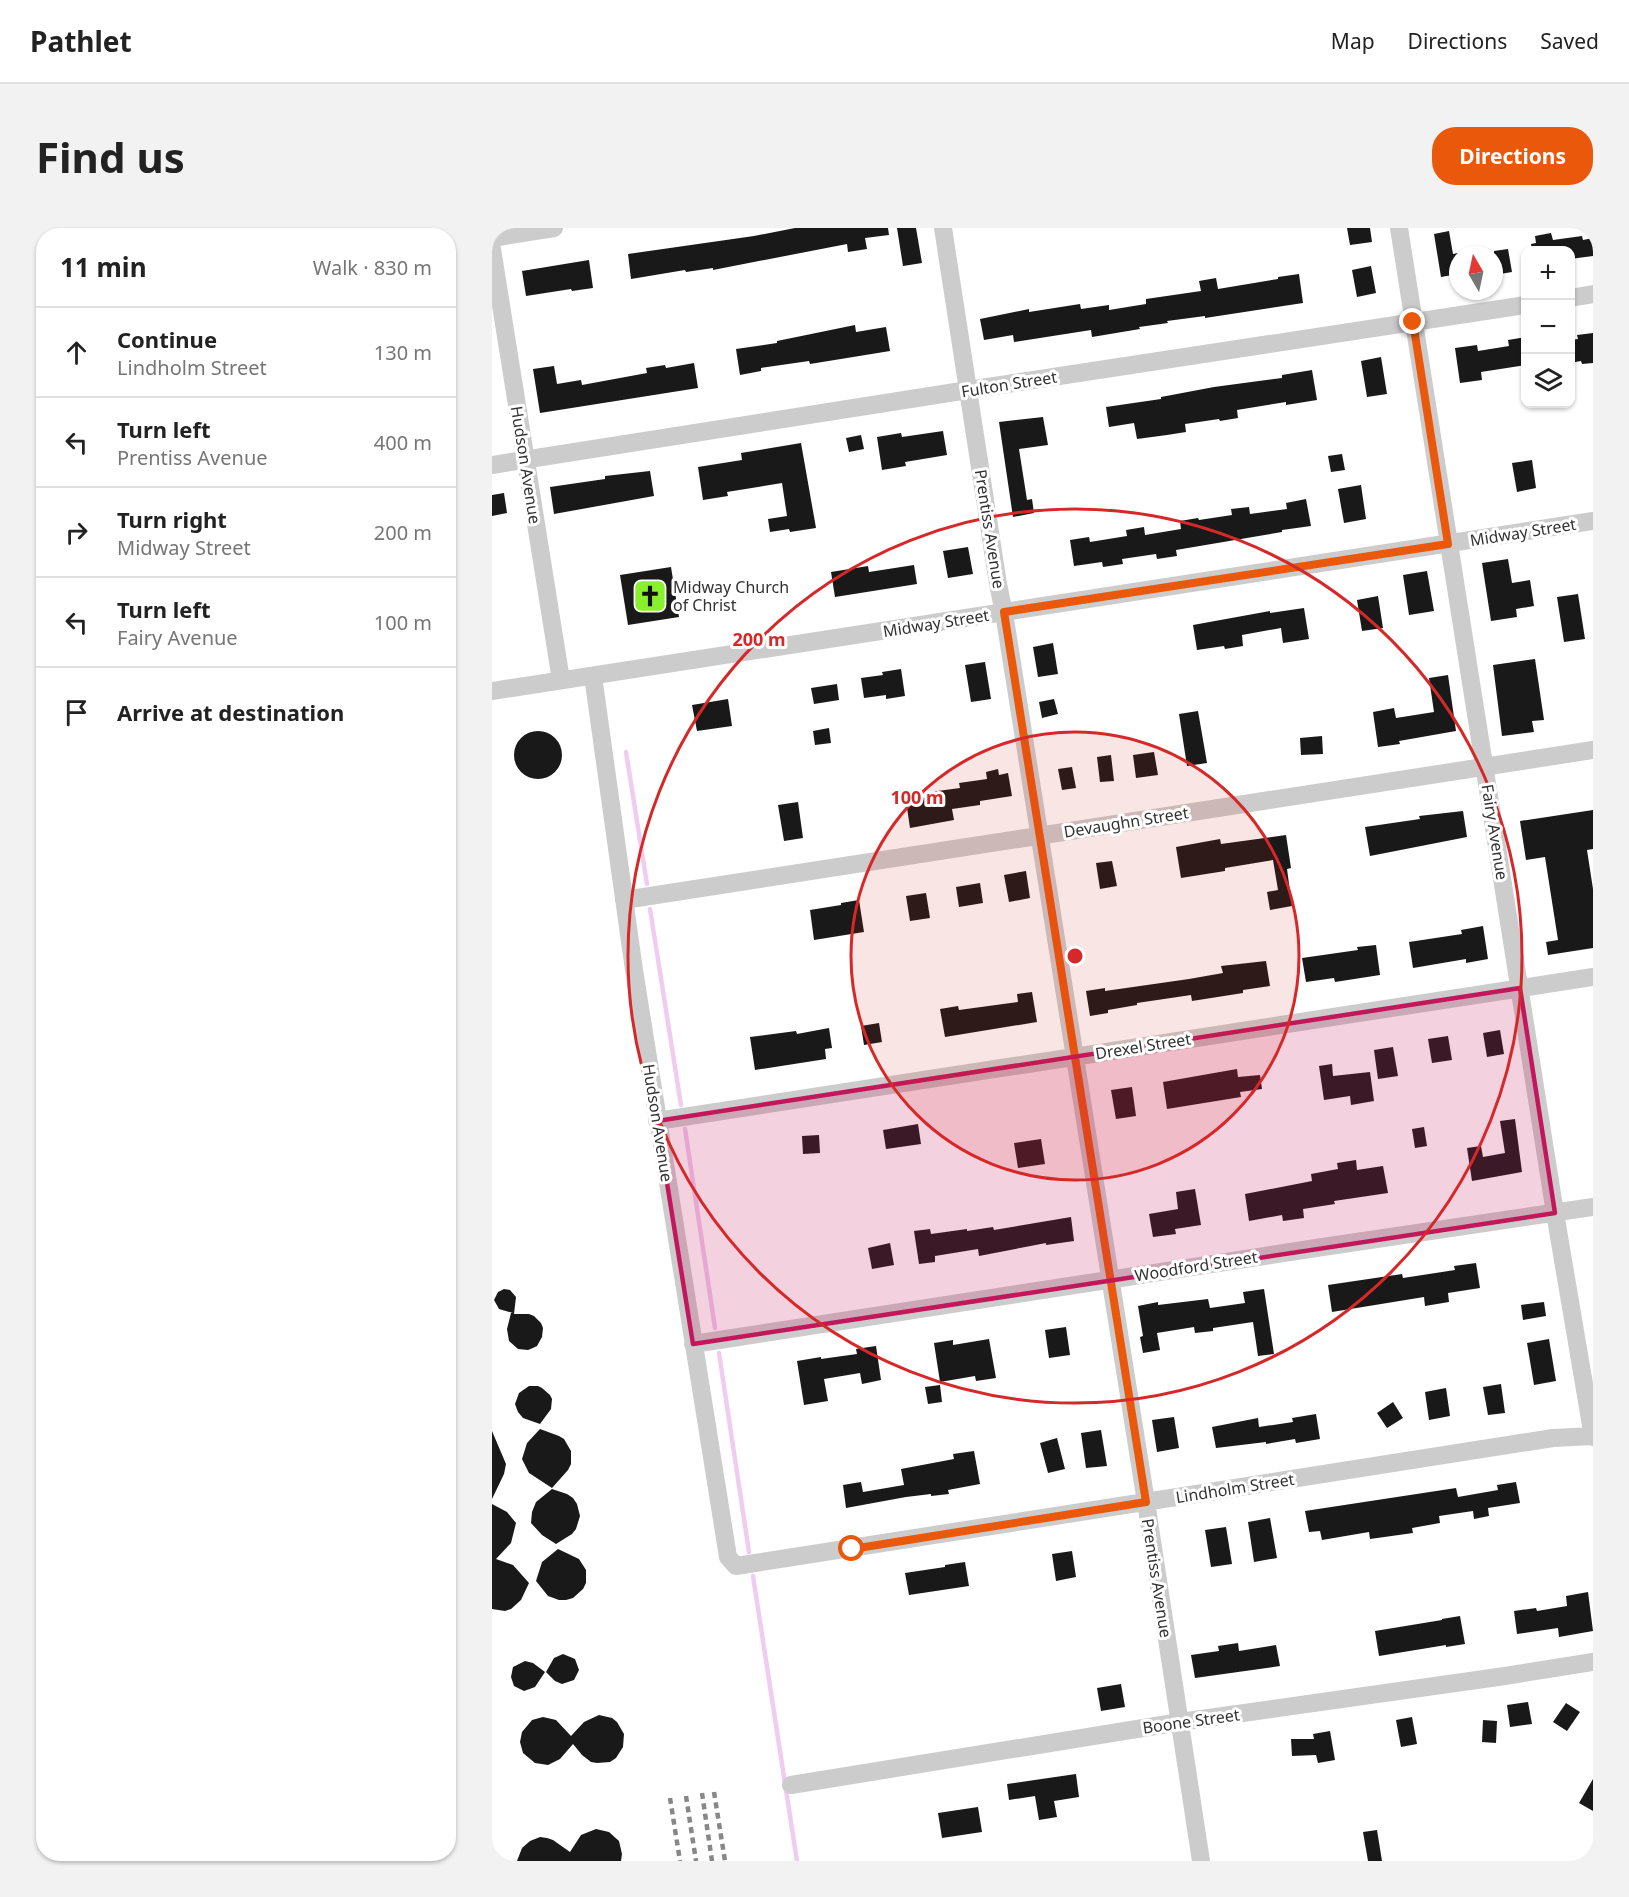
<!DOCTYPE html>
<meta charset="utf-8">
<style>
:root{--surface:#fff;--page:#f2f2f2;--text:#222;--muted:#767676;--line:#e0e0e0;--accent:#ea580c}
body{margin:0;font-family:"Noto Sans",sans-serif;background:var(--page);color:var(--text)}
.controls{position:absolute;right:18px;top:18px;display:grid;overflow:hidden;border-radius:12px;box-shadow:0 2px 4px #0004}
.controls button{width:54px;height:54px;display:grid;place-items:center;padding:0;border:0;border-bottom:2px solid var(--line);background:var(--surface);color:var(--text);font:30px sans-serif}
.compass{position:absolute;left:957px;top:18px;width:54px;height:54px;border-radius:50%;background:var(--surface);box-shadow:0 2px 4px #0004;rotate:351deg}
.stop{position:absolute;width:18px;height:18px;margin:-14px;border:4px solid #ea580c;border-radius:50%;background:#fff}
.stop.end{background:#ea580c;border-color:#fff;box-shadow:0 2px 6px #0008}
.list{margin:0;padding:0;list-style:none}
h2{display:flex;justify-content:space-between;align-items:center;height:78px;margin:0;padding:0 24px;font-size:26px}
h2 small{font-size:20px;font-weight:400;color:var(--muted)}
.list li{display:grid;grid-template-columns:39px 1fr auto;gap:18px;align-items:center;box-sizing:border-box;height:90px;padding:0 24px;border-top:2px solid var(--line)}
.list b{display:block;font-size:22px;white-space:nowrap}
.list p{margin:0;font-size:20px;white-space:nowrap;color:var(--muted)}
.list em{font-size:20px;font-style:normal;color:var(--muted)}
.icon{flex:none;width:33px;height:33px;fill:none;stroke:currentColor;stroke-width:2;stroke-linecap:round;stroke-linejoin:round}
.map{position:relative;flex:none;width:1101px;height:1633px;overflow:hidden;border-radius:24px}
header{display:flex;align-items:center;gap:36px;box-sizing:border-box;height:84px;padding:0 30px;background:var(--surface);border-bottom:2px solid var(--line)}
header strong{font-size:28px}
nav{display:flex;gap:33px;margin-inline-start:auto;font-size:21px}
.intro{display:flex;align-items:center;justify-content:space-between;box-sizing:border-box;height:144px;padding:0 36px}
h1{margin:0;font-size:42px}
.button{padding:15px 27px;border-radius:24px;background:var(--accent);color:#fff;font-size:21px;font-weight:700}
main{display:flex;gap:36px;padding:0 36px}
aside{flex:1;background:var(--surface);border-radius:24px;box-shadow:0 2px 4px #0004}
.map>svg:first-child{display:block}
</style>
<header>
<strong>Pathlet</strong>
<nav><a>Map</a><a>Directions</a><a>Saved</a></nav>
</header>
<div class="intro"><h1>Find us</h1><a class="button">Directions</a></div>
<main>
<aside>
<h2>11 min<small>Walk · 830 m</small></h2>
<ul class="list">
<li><svg class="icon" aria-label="ahead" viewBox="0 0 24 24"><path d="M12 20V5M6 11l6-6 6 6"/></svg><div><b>Continue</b><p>Lindholm Street</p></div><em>130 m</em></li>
<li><svg class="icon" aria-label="left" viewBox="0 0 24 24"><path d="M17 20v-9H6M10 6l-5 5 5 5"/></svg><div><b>Turn left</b><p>Prentiss Avenue</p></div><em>400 m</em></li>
<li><svg class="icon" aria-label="right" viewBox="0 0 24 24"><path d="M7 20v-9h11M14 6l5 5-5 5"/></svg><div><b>Turn right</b><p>Midway Street</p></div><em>200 m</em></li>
<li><svg class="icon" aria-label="left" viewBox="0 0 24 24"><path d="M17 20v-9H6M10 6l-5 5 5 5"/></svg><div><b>Turn left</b><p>Fairy Avenue</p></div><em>100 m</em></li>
<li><svg class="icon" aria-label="arrive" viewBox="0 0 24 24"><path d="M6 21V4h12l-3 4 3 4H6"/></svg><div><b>Arrive at destination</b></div></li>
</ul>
</aside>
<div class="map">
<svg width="1101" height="1633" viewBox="0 0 1101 1633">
<rect width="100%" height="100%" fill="#fff"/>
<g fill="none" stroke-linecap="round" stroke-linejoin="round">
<!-- stream -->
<path stroke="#efccf0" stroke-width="4.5" d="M134,524l21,132
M158,681l31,196
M193,901l30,199
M227,1125l30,199
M261,1348l44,285"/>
</g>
<!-- building -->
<path fill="#191919" d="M303,0h93l1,7 -24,3 2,11 -19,3 -1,-8 -134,26v-2l-27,4 -1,-2 -54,9 -3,-25 126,-18z
M405,0h19l6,35 -19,3z
M855,0h23l2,14 -22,3z
M957,3l4,23 5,-1v21l-17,3 -7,-43z
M1059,5l2,7 29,-4 1,4 10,-2v18l-23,3v-9h-38l-1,-6 5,-1 -1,-7z
M1016,21l4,23 -18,3v-24z
M97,32l4,28 -21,3 -1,-2 -45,7 -4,-25z
M879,38l5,27 -19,4 -5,-27z
M807,46l4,29 -98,15v-2l-38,5 1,2 -29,4 1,2 -48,8 -1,-7 -77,12 -1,-7 -29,5 -4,-21 49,-10v3l51,-8 1,5 28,-4v5l37,-6v-5l55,-8 -2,-10 17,-3 2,11 60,-10v-2z
M363,97l1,7 30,-5 4,24 -80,13 -1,-3 -48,7v3l-21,4 -4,-26 41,-6v-2z
M1101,105v30l-11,1 -1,-3 -11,2v-23l8,-1 -1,-4z
M1034,109v28l-45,7 1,8 -22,3 -5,-35 22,-3 1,6 31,-5 -1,-6z
M889,129l6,37 -20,3 -6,-36z
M202,135l4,25 -158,25 -7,-44 21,-3 3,18 24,-4 1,5 65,-12 -1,-5 19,-3 1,3z
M820,142l5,30 -31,5v-3l-49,8 1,8 -18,3 -1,-2 -34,5 1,8 -19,3 -30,4 -3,-16 -25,4 -3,-20 55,-8v-2l53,-10 68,-9v-3z
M551,189l5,28 -29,4 8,51 5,-1 2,14 -21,4 -14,-95z
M451,203l4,24 -42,7 1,4 -24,4 -5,-33 24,-4 1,4z
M369,207l3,14 -15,3 -3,-14z
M309,215l15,85 -26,4 -1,-3 -19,3 -2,-13 19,-3 -5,-33 -55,9 1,4 -25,4 -5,-33 44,-7 -1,-7z
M850,226l3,16 -14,2 -3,-16z
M1040,232l4,28 -19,4 -5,-29z
M158,243l4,25 -100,18 -4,-27 55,-8v-3z
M869,257l5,34 -22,4 -6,-34z
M12,265l3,20 -15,3v-21z
M814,271l5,27 -29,4v2l-106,18 1,6 -20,3 -1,-5 -34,5 1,5 -20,3 -1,-5 -28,4 -4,-26 19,-3 1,5 37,-6 -1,-6 18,-3 1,8 36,-6 -1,-8 18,-3 1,2 33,-5 -1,-6 18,-2 1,7 37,-5 -1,-6z
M476,319l5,27 -25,4 -5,-27z
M1016,331l4,24 18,-3 4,26 -18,3 1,8 -26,4 -9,-58z
M422,337l3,19 -82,13 -4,-25 37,-6 1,6z
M179,339l8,50 -51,8 -8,-50z
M935,343l7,40 -25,4 -6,-40z
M1086,366l7,45 -21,3 -7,-45z
M886,368l5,32 -21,3 -5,-31z
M812,380l5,31 -26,4 -2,-15 -39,7 1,11 -18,3 -1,-3 -27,4 -4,-25 77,-14v2z
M561,415l5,31 -20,3 -5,-30z
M1043,431l9,61 -12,1 2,11 -32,4 -9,-71z
M493,434l6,37 -20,3 -6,-37z
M409,441l4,27 -19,3v-4l-22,3 -3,-20 22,-3 -1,-3z
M956,447l8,56 -57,10 1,3 -22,3 -5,-35 21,-4 2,10 38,-6 -5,-34z
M345,456l2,16 -25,4 -3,-16z
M236,471l4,27 -35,5 -5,-26z
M562,471l4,15 -16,4 -3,-16z
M706,483l9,52 -20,3 -8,-52z
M337,500l2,15 -16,2 -2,-14z
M22 527a24 24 0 1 1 48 0a24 24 0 1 1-48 0Z
M830,508l1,18 -22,1 -1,-17z
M662,524l4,23 -22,3 -3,-23z
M619,527l3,26 -14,1 -3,-25z
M580,539l4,21 -14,2 -4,-21z
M506,541l1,6 9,-2 4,23 -32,5v4l-28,4 2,11 -44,8 -4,-27 24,-4v-5l30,-4 -1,-5 28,-4 -1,-7z
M306,574l5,36 -19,3 -6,-36z
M1101,582v39l-6,1 6,39v59l-45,7 -2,-13 12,-2 -13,-83 -19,3 -6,-39z
M971,583l4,26 -97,19 -5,-29 55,-8 -1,-3z
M794,607l5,33 -4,1 5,37 -22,4 -3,-18 11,-2 -5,-30 -48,8v3l-44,7 -5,-31 44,-8 1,5z
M620,633l5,25 -17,3 -4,-26z
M534,643l4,27 -21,4 -5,-27z
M488,655l3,20 -24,4 -3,-20z
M434,665l4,25 -20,3 -4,-25z
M367,672l5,32 -50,8 -4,-30 31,-5v-2z
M991,698l5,33 -22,4v-4l-53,9 -4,-26 53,-8 -1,-4z
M884,717l4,30 -45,7 -1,-4 -28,4 -4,-24 56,-8 -1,-3z
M774,733l4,25 -27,4v3l-51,8 -1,-6 -54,8v2l-29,5v3l-18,3 -4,-25 19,-3v3l84,-12 34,-6 -2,-7z
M540,764l5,30 -92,15 -5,-28 18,-3 1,4 59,-8 -1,-8z
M387,795l3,19 -18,3 -3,-19z
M337,800l3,20 -7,1 1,10 -71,11 -5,-33 46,-6 1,3z
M1008,802l4,24 -17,3 -4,-24z
M956,808l4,24 -20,3 -4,-24z
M901,819l5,29 -20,3 -4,-29z
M840,836l1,12 37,-4 4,29 -23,4 -1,-9 -26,4 -5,-34z
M745,841l1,8 22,-2 2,14 -22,3 1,5 -74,12 -4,-27z
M640,859l4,29 -20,3 -5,-29z
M1023,891l7,53 -50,9 -5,-33 14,-2 2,11 22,-4 -5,-32z
M426,896l3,20 -35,5 -3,-19z
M932,899l3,19 -12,2 -3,-19z
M327,907l1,18 -17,1 -1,-18z
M549,911l4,25 -27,4 -4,-25z
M864,932l1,10 26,-4 5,27 -54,8 1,3 -32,5 1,9 -21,3 -1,-6 -33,6 -4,-27 67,-13 -1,-7 27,-5 -1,-6z
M703,961l6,36 -26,4 1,5 -23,3 -4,-23 29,-5 -2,-17z
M579,989l3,24 -28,4v-2l-67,13 -1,-7 -43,7v6l-16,2 -5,-33 16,-2 1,5 36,-5v2l26,-4 1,3z
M398,1015l4,22 -22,4 -4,-21z
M984,1035l4,25 -32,5 1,9 -24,4 -1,-9 -92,15 -4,-27 74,-11 1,4 52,-8 -1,-4z
M12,1061l6,1 6,7 -2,17h15l5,2 7,7 2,5 -1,9 -5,9 -4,2 -5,2 -10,-1 -9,-8 -2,-12 4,-16h2l-14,-4 -5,-9 4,-8z
M772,1061l10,65 -16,2 -5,-34 -40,6v3l-18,2 -1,-6 -37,6 3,17 -17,3 -3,-16 3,-1 -5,-30 20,-4v3l50,-6 2,9 35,-5 -2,-11z
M1052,1074l2,14 -23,4 -2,-15z
M574,1099l4,28 -21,3 -4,-28z
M497,1111l7,39 -20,3 -1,-5 -35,6 -6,-39 19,-3v5z
M1057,1111l7,42 -22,4 -7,-42z
M384,1118l5,34 -19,4 -2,-11 -36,6 4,22 -24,4 -7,-44 24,-4v2l36,-5 -1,-5z
M1009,1156l4,29 -17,2 -5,-28z
M448,1157l2,17 -14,2 -3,-17z
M37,1158h9l4,2 8,7 2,4 -1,10 -11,15 -17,-6 -5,-6 -3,-8 4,-11z
M954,1160l4,28 -21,4 -4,-28z
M901,1174l10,16 -16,10 -10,-15z
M824,1186l4,25 -24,4 -1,-4 -29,5v-2l-50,6 -4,-21 46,-9 1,9 34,-5 -1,-4z
M682,1189l5,31 -22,4 -5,-32z
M48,1201l19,7 5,3 7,12v13l-3,6 -16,18 -23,-15 -7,-14 5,-16z
M609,1202l6,36 -21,2 -5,-35z
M0,1203l14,33 -2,10 -12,25z
M565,1210l8,31 -17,4 -8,-30z
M482,1223l6,33 -32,6 1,4 -18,2v-2l-25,3 -60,11 -3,-23 18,-3 2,10 41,-7 -3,-16 53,-10 -1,-5z
M1024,1254l4,21 -32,5 1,8 -15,3 -1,-8 -34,5 1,7 -28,5 1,5 -43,6 -1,-7 -47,8 -2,-9 -11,1 -4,-21 151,-23 2,9 40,-7 -1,-5z
M60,1261l15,5 6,4 4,6 3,12 -4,13 -4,5 -16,10 -14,-9 -11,-12 1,-11 4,-10z
M0,1276l15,8 9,11 -5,20 -15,16 17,6 16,18 -8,17 -10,9 -6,2 -13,-2z
M778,1290l7,40 -23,4 -6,-40z
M734,1299l6,37 -21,3 -6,-37z
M66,1321l21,10 7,11v13l-3,6 -10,9 -7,2h-7l-11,-4 -12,-15 6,-19z
M580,1323l4,26 -20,4 -4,-27z
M473,1334l4,24 -60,9 -4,-22 40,-6v-2z
M1096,1364l5,39 -34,6 -1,-9 -41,6 -3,-23 22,-3 1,3 30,-5 -1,-10z
M968,1388l5,28 -19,3v-2l-67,11 -4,-25 67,-11v-1z
M746,1415l1,8 37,-6 4,21 -85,12 -4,-23 28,-4 -1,-5z
M71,1426l12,5 4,11 -5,10 -12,4 -7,-3 -9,-9 8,-14z
M33,1433l8,2 12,9 -10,15 -11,4 -10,-5 -3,-9 2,-10z
M629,1456l4,23 -24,4 -4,-23z
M1036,1474l4,22 -22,3 -3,-22z
M1074,1475l14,9 -13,19 -14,-9z
M107,1487l13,3 5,4 7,12 -1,13 -7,11 -6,4 -13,1 -6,-1 -9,-7 -9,-11 -13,15 -12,6 -13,-2 -12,-10 -3,-11 2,-10 10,-12 11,-3 13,3 15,16 13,-14z
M920,1489l5,27 -16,3 -5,-27z
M991,1492l14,1 -1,22 -14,-1z
M838,1503l5,29 -17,3 -2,-8 -24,1 -1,-17h23l-1,-5z
M584,1546l3,23 -25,4 3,16 -18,3 -4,-24 -26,4 -2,-16z
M1101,1551v32l-14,-8z
M486,1579l4,25 -40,6 -4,-25z
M104,1601l13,3 10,9 3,13 -1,7h-104l5,-13 8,-7 10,-4 7,1 6,2 17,12 11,-17z
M885,1602l5,31h-14l-5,-29z"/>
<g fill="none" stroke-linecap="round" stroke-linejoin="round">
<!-- minor -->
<path stroke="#ccc" stroke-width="18" d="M451,0l55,356 6,29 142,889 55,359
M907,0l156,985 38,224
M0,10l62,-10
M0,21l69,431
M1078,70l23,-4
M0,237l476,-75 558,-85
M101,448l41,294 94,587 8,9 817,-128 40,-2
M0,463l1101,-170
M132,672l969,-150
M165,893l936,-144
M201,1116l623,-96 277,-41
M299,1557l389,-63 325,-46 88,-14"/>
<!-- rail -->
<path stroke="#878787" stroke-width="4.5" stroke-dasharray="6 4.5" stroke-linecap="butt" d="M222,1564l11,69
M210,1565l10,68
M194,1568l10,65
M178,1570l10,63"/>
</g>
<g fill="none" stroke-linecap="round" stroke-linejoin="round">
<!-- route -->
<path stroke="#ea580c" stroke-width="8" d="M360,1321l294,-47 -142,-890 444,-68 -35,-222"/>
</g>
<!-- marked area -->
<path fill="#c2185b" fill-opacity="0.2" stroke="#c2185b" stroke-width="4.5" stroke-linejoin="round" d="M1028,760l35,225 -862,131 -36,-223z"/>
<!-- distance rings -->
<circle cx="583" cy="728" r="224" fill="#d62828" fill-opacity=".12"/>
<g fill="none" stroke="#d62828" stroke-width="3">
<circle cx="583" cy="728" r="224"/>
<circle cx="583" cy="728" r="447"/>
</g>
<!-- icons -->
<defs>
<symbol id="church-square" viewBox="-11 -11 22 22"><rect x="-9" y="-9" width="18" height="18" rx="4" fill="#89f02d" stroke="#fff"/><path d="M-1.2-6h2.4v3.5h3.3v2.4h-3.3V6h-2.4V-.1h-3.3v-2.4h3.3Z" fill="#111"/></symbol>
</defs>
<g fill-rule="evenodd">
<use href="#church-square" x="139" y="349" width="38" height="38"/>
</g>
<g text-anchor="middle" stroke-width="6" stroke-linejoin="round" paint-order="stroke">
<!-- street labels -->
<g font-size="16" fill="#323232" stroke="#fff">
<text transform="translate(517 156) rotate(-9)" y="6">Fulton Street</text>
<text transform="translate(34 237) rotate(81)" y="6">Hudson Avenue</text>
<text transform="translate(498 301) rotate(81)" y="6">Prentiss Avenue</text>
<text transform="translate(1031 304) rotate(-9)" y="6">Midway Street</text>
<text transform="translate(444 395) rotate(-9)" y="6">Midway Street</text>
<text transform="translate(634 594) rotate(-9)" y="6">Devaughn Street</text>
<text transform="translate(1003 604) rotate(81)" y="6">Fairy Avenue</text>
<text transform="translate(651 818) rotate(-9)" y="6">Drexel Street</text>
<text transform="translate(166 895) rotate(81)" y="6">Hudson Avenue</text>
<text transform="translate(704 1038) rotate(-9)" y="6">Woodford Street</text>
<text transform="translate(743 1260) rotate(-9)" y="6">Lindholm Street</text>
<text transform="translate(665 1350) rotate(81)" y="6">Prentiss Avenue</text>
<text transform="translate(699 1493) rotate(-8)" y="6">Boone Street</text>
</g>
<!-- poi labels -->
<g font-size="16" fill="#323232" stroke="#fff" text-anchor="start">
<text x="181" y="365">Midway Church<tspan x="181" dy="18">of Christ</tspan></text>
</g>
</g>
<circle cx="583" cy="728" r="9" fill="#d62828" stroke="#fff" stroke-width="3"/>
<g font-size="18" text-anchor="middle" font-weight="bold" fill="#d62828" stroke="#fff" stroke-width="6" stroke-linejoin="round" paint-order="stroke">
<text x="267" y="418">200 m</text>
<text x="425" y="576">100 m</text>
</g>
</svg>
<div class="controls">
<button>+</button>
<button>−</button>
<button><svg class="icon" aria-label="layers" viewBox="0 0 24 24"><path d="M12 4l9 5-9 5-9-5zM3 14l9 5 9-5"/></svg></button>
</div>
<svg class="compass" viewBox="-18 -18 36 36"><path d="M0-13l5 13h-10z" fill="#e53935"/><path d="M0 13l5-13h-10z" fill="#767676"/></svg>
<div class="stop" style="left:360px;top:1321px"></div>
<div class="stop end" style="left:921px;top:94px"></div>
</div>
</main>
